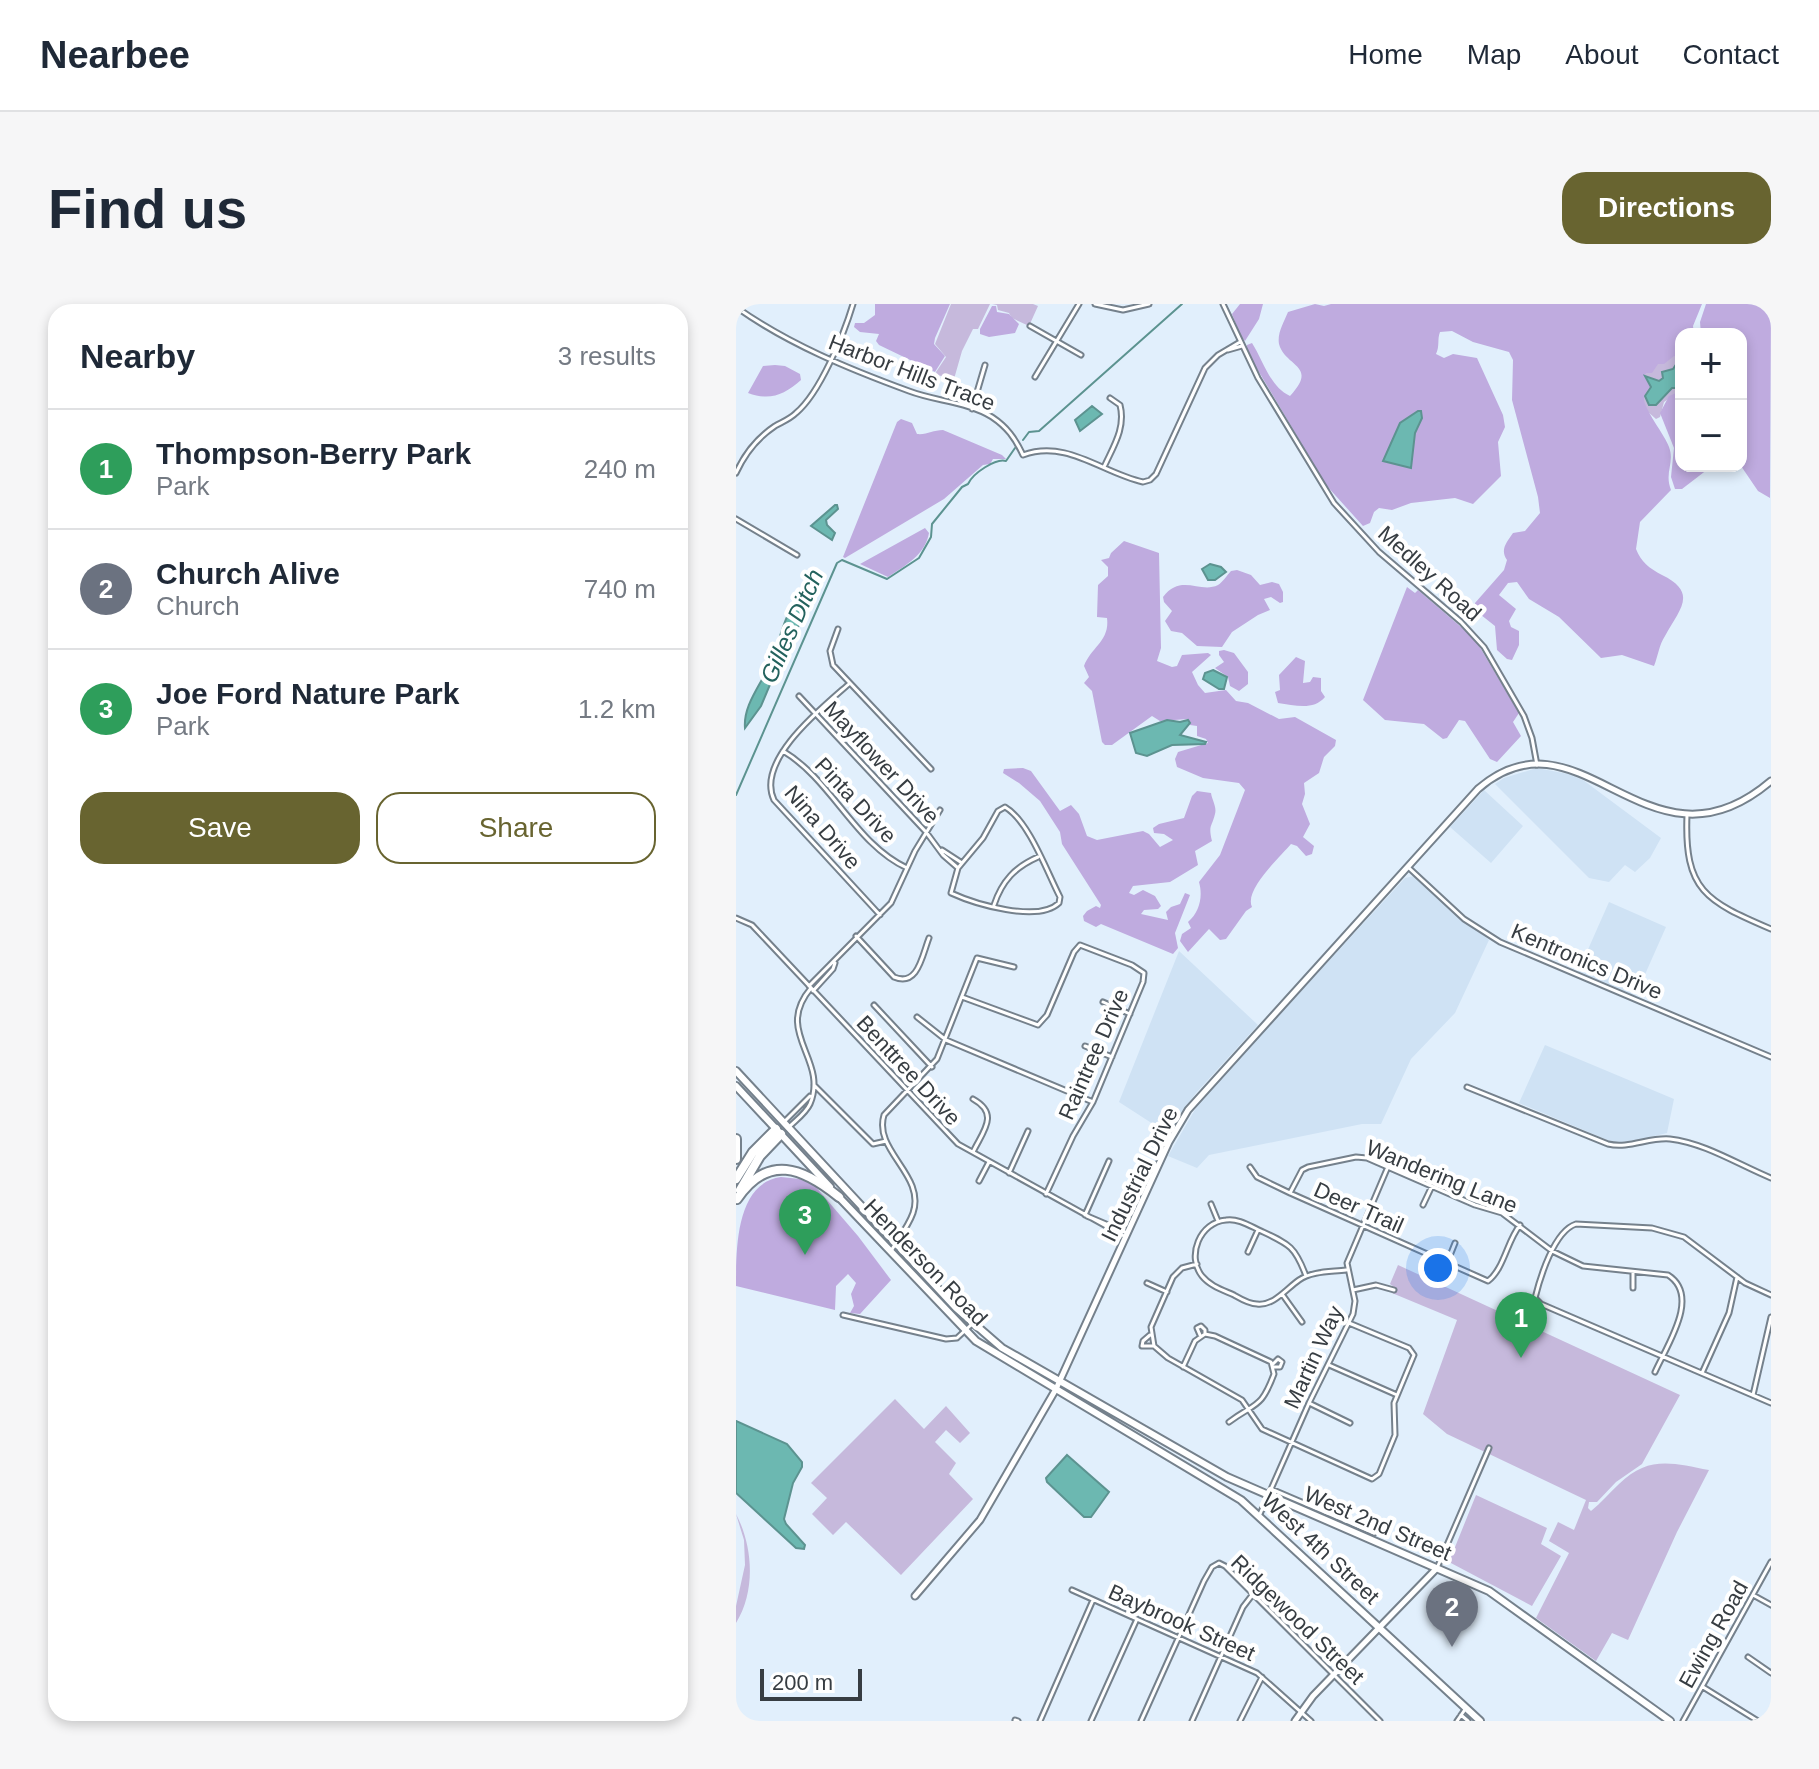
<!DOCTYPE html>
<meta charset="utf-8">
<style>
:root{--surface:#fff;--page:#f6f6f7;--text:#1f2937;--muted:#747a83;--line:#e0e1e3;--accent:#686430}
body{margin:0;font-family:Arial,sans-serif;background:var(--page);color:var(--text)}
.controls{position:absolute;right:24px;top:24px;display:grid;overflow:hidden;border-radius:16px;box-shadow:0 4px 12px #0003}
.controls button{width:72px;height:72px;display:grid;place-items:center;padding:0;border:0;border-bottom:2px solid var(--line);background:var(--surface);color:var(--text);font:40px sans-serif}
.scale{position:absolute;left:24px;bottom:20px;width:102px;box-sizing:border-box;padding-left:8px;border:4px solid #373d42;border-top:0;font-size:22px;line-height:28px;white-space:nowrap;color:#373d42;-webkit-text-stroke:6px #fff;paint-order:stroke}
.you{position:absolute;left:702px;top:964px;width:28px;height:28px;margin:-20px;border:6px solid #fff;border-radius:50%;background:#1a73e8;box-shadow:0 0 0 12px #1a73e833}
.badge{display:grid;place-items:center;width:52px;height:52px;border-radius:50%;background:var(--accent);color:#fff;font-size:26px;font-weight:700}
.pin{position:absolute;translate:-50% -66px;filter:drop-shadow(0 2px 4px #0008)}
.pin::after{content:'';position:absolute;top:42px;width:28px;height:24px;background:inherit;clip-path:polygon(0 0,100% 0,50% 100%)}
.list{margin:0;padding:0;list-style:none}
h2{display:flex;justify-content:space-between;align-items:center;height:104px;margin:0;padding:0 32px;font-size:34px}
h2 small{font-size:26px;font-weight:400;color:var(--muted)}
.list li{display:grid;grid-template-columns:52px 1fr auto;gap:24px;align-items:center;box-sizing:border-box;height:120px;padding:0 32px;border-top:2px solid var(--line)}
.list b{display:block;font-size:30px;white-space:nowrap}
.list p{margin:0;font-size:26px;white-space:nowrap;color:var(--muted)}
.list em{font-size:26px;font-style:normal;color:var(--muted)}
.actions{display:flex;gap:16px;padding:24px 32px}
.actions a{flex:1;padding:18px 0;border:2px solid var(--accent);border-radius:24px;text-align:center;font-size:28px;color:var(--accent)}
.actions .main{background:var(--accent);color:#fff}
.map{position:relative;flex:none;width:1035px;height:1417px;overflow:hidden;border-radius:24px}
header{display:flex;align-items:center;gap:48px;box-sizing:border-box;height:112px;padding:0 40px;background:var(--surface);border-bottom:2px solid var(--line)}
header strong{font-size:38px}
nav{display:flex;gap:44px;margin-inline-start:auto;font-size:28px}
.intro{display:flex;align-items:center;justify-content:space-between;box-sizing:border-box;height:192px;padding:0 48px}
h1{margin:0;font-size:56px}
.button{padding:20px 36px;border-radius:24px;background:var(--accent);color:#fff;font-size:28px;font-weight:700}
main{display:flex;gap:48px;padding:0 48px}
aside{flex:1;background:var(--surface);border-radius:24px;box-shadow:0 4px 12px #0003}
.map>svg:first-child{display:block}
</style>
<header>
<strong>Nearbee</strong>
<nav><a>Home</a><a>Map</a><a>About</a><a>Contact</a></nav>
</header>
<div class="intro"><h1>Find us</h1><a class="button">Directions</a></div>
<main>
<aside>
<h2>Nearby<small>3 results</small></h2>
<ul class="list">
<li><span class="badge" style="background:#2e9e5b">1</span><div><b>Thompson-Berry Park</b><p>Park</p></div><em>240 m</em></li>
<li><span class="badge" style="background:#6b7280">2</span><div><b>Church Alive</b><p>Church</p></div><em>740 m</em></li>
<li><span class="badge" style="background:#2e9e5b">3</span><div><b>Joe Ford Nature Park</b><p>Park</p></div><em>1.2 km</em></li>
</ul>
<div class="actions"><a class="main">Save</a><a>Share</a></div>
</aside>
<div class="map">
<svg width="1035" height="1417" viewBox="0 0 1035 1417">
<rect width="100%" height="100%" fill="#e1effc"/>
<!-- built -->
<path fill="#cfe2f4" d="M801,464l31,6 15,6 78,58 -11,20 -15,14 -10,-7 -16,17 -20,-4 -94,-94 9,-6z
M748,486l39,36 -32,37 -41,-36z
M678,572l75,64 -34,73 -44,46 -30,65h-19l-153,31 -12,13 -29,-12 32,-55 205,-223z
M873,598l57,25 -31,70 -57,-25z
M443,647l79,74 -62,68 -29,40 -48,-31z
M809,741l129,54 -7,34 -46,11 -9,-2 -93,-39z"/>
<!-- green -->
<path fill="#c6b9dc" d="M215,0h39l-12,25h-5l-11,22 -8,28 -17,-4 -1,-3 10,-15 -11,-13z
M256,0h41l5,2 -9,20 -17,-8 -3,-5 -11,-3 -1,-5z
M945,40v46l-17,12 -4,15 -4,2 -16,-14 -9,-39z
M662,961l282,130 -38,69 -26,18 -19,20h-8l-1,6 3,3c10,-8 18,-18 28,-27 29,-29 54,-21 90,-14l-32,62 -49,108 -16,-7 -16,28 -60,-43 33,-65 -20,-12 9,-19 16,8 12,-30 -139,-66 -24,-20 34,-94 -65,-27 2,-6 -4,-3z
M159,1095l29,30 22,-23 24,27 -10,10 -14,-13 -11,12 21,21 -7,11 24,25 -72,76 -55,-53 -13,13 -21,-21 15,-16 -16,-15z
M740,1191l71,33 -6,16 20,12 -29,50 -83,-44z
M0,1210c17,32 20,77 0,109v-17l9,-41 -1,-25z"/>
<!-- forest -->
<path fill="#bfabdf" d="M139,0h75l-15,34 -1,6 11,12 -10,16 -56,-27 -3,-4 3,-7 -19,-2 -6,-5 1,-4h9l11,-8z
M504,0h23l-4,15 -14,22 -4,-4 -9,-23z
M579,0l9,2 7,-2h371l-9,22 1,8h-13v24l-7,-2 -10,8h-6l-6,9h-6l-2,4 6,9c-2,4 -5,7 -6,11 -2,10 21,38 25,50 6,16 -5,25 2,43l-31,32 -4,27c5,13 13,19 26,26 37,18 17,35 3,61 -6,9 -7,20 -11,30l-32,-11 -21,3 -42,-41 -30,-18 -12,-17 -9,1 -9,12 17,14 -7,12 2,6 8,4v14l-7,15 -5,-1 -10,-9 -2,-24 -19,-15 -1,-8 29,-33 3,-10c-7,-10 -1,-17 6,-27l12,-2 15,-18 -2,-16 -26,-97 1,-40 -4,-8 -36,-10 -21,-11 -12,1c-3,7 0,14 -4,22l8,4 9,-4 24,4 26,57 2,12 -7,15 3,34 -28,28 -18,-6 -44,5 -19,7 -13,-2 -5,4 -4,11 -7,3 -37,-41 -80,-135 1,-5 5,-2c11,17 18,44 38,53 29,-31 -5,-29 -11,-52 -2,-11 5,-22 9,-32z
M970,0h65l-1,194 -12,-7 -17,-25v-132h-40l-1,-12z
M256,2h4l1,6 12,2 10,10 -4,9 -26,4 -9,-3v-5z
M39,61l10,1 15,8 1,6c-17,15 -31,21 -53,13l15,-27z
M945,87v75h31l-30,23h-7l-4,-12 3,-29 -14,-35 9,-17z
M165,115l11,4 5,11c10,1 16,-4 26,-4l59,25 4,4h-13l-3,5 -7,1 -39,34 -99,59 -2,-1 54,-135z
M189,224l4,5c-4,22 -23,32 -41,44l-28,-13z
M388,237l35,12 2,95 -4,13 15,6 5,-1 5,-11 26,-2 3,2 -19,17 6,13 7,8 21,-3 10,11 12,2 31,16 16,-2 41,23 -1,6 -11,11 -5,16 -15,10 1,11 -3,10 8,20 -7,13 11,9 -2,8 -6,2 -9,-10 -6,-2c-12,14 -47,46 -39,63l-6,4 -20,28 -6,1 -11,-11 -21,23 -8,-11 2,-7 9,-6 -3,-6c12,-10 15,-26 11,-40l21,-27 25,-65 -6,-7 -36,-5 -26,-11 -2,-8 3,-7 30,-9 -2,-4 -9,-3v-10l-7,-1 -2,-6 -28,2 -8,-5 -40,29h-7l-3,-3 -10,-51 -8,-8 5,-6 -5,-11c7,-19 26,-25 23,-48l-10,-1 1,-32 10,-9v-9l-7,-7 8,-2 2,-5z
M501,266l14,5 9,10 12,-3 7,2 4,8v10l-3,1 -9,-6 -7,2 6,11 -12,5 -26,17 -10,15 -25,-1 -15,-13 -11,-2 -6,-10 7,-10 -8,-9 -1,-5c18,-24 37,-3 55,-12 5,-3 9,-10 13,-14z
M671,283l8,6 3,-3 57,49 44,74 -6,9 8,14 -24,26 -7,-3 -25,-38 -6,-1 -12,18 -4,1 -19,-15 -39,-4 -22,-20z
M488,346l10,3 14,19v12l-9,7 -9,-5 -2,-9 -13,-9 9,-6 -5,-7v-4z
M560,353l9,4 -2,22 7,-1 3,-5 8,1v13l4,6c-12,14 -30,8 -47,6l-3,-11 5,-2 -1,-15z
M287,464l8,3 29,40 11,-6 8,9 8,22 10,4 46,-9 6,3 11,13 13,-7 -9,-6 -10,-1 -1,-5 6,-4 25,-6 8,-22 5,-5 14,2c1,7 6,14 4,21 -3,13 -7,11 -3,27l-17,10 3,14 -28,17 -37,4 -4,7 5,2 9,-5 12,6 6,10 -3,3 -14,1 -3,4 27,6 -2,-8 5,-5 9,-3 5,-11 5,2 -15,38 3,15 -5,6 -72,-30 -5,3 -12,-6 -1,-5 4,-5 9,-5 4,2 1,-3 -39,-61 -2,-12 -20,-31 -21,-18 -16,-10 1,-4z
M45,873l19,2 15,7 43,50 33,44 -31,34 -10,-1 4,-7 -3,-12 5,-11 -8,-9 -12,12 -1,24 -99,-24c0,-38 0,-103 45,-109z"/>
<!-- water -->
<path fill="#6cb8b1" stroke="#5c9390" stroke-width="2" d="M943,56l2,3v25h-9l-16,17h-7l-4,-9 6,-9 -6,-11 14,5 4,-3 -1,-6 11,-3z
M356,102l10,8 -22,17 -5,-11z
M682,107h3l1,7 -7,15 -4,35 -28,-7 17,-38z
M99,201h2l1,4 -12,11 1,5 8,8 -3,7 -21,-14z
M474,260l11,3 5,5 -11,8h-7l-6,-11z
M61,295l4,3 2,17 -16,25 -26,62 -16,22c-2,-23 16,-43 25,-64 10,-22 12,-44 27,-65z
M477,366l14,7 -3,12h-5l-16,-10 2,-6z
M431,416l13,2 8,-2 2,3 -10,12 26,7 -1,2 -33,1 -25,11 -11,-3 -6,-20z
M0,1117l51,23 15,18v5l-9,16 -9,36 2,5 19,21 -1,4 -8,-1 -60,-55z
M331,1151l42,37 -18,25h-7l-37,-35 -1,-4z"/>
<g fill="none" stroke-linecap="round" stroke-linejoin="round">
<!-- stream -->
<path stroke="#5c9390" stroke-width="2" d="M287,136l6,-8 10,-1 143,-127
M0,491l101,-232 5,-3 45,19 32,-21 12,-21 1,-13 30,-37 6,-3c5,-11 28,-26 38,-23l9,-13"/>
<defs>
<path id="street" d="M359,0l28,6 26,-6
M487,0l35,74 76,125 45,49 82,70 23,25 40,69 8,22 5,27
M0,3c52,37 113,62 173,84 26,10 59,11 83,26 15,10 23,21 31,38 44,-16 79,18 120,27l7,-2 6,-6 49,-106 13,-13 22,-13
M294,22l51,29
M492,46l14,-4
M299,73l44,-73
M236,105l13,-44
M368,163c9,-20 22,-39 16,-62l-10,-7
M0,169c9,-20 21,-35 39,-47 7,-4 15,-7 21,-13 24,-20 48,-79 57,-109
M0,215l61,36
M102,325l-8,22 3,14 98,104
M114,379c-26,23 -95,77 -76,117l106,115
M63,392l127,136 17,23 15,13
M47,447c49,29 72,93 124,117
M269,503c24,14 42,65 55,90l-1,6c-21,20 -84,1 -108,-10l7,-25 25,-30 15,-27z
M951,511c-3,76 19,86 84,114
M206,546l20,13
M673,564l55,51 36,23 271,115
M258,601c8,-24 21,-38 44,-48
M0,614l16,7 206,219 166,92
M120,632l38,41c24,10 28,-21 35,-39
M73,682l82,-83 24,-52 25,-41
M77,687l20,-22 2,-6
M226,693l76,28 9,-10 27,-63 6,-7 52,20 12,8 -1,9 -50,120 -20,34 -27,58
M367,698l27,12
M138,701l58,62
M181,713l29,23 147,62
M349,742l27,11
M78,781l59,59 13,-3
M731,783l141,57c21,5 41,-7 62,-5 35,4 69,26 101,39
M48,818l26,-26
M53,823c7,-7 17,-14 21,-23 19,-45 -37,-71 1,-116
M237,848c10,-21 27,-38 0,-53
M514,863l7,10 33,16 198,88c16,-12 19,-40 32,-56
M273,869l19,-42
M243,877l10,-19
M554,889l12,-23 6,-3 48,-10 11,1 108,47 27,8 50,38 31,15 85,9c33,21 -1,70 -13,97
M475,900l7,17
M687,901l9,-19
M349,911l24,-54
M351,912l40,17
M155,947c7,-12 17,-24 22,-38 13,-38 -40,-62 -29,-98l53,-56 40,-101 37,9
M512,948l10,-22
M711,959l8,-20
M461,960l-15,4 -9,9 -22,50 3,19 14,12 74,42 20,29 110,50 7,-5 16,-39 -1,-32 20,-48 -5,-7 -60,-25
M897,968v16
M570,972c-11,-30 -17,-32 -45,-45 -11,-5 -23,-13 -35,-11 -26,2 -40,36 -24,56 8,10 21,14 32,19 7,4 15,9 23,9 17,2 29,-15 42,-24 13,-9 32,-8 47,-10
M411,979l20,9
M617,986l23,-5 18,5
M546,990l20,28
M1035,991l-26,-12 -61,-46 -32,-9 -76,-4c-22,7 -36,54 -41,74l6,6 230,99
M107,1011l103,24 11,-1 15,-14
M414,1031l-7,6 -1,5h12
M464,1031l-3,-7 4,-2 4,4v4
M537,1060l5,-5 4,3 -2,5h-6
M593,1061l68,30
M447,1063l12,-26 10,-7 10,2 56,26 3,12c-13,35 -18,28 -45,48
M966,1069l27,-60 8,-36
M1017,1091l18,-78
M573,1099l41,20
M535,1185l103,44
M524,1210l49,-111 44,-89 2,-13 -8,-38 40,-94
M701,1264l52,-120
M336,1286l185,83 54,48
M1017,1291l18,10
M1012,1353l23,16
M967,1383l55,34
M725,1411l7,6
M279,1416l3,1
M304,1417l53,-121
M355,1417l46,-102
M405,1417l63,-140 8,-14 7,-4 6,3 155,155
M456,1417l51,-114 10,-13
M504,1417l22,-44
M721,1417l9,-13
M947,1417l88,-159"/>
<path id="secondary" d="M179,1292l65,-76 76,-131 113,-247 19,-32 290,-321c103,-89 170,97 293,-8
M559,1417l18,-25 124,-128"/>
<path id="primary" d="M0,767l220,237 46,40 225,129 262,114 181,130
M0,782l94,101
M101,891l139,146 265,159 239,221"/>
<path id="highway" d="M0,835v20
M0,875l17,-27 23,-23
M4,886l20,-34 21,-22
M1,895c31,-46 66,-31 102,-2"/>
</defs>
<!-- street casing -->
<use href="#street" stroke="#75818c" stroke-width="7"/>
<!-- secondary casing -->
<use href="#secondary" stroke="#75818c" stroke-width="9"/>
<!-- primary casing -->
<use href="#primary" stroke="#75818c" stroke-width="10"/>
<!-- highway casing -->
<use href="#highway" stroke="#75818c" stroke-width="12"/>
<!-- street -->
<use href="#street" stroke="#fff" stroke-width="3"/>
<!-- secondary -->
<use href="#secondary" stroke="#fff" stroke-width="5"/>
<!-- primary -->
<use href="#primary" stroke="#fff" stroke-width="6"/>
<!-- highway -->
<use href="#highway" stroke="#fff" stroke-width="8"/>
</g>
<g text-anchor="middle" stroke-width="8" stroke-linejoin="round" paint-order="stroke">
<!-- street labels -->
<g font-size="22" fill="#373d42" stroke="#fff">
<text transform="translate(176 68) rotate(21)" y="8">Harbor Hills Trace</text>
<text transform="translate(694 269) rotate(42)" y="8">Medley Road</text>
<text transform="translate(146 458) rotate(47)" y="8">Mayflower Drive</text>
<text transform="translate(120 496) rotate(47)" y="8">Pinta Drive</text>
<text transform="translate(87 523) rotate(49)" y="8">Nina Drive</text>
<text transform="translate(851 657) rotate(23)" y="8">Kentronics Drive</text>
<text transform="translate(357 750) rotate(-66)" y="8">Raintree Drive</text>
<text transform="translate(173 766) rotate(47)" y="8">Benttree Drive</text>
<text transform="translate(403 870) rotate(-64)" y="8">Industrial Drive</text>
<text transform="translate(706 872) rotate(22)" y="8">Wandering Lane</text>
<text transform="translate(623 903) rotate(24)" y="8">Deer Trail</text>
<text transform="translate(190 958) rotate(46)" y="8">Henderson Road</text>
<text transform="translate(577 1053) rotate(-65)" y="8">Martin Way</text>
<text transform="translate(642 1219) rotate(23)" y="8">West 2nd Street</text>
<text transform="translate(585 1244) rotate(43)" y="8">West 4th Street</text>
<text transform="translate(562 1315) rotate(44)" y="8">Ridgewood Street</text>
<text transform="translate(446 1318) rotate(24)" y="8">Baybrook Street</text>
<text transform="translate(977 1330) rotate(-61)" y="8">Ewing Road</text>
</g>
<!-- water labels -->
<g font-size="24" font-style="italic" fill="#23625d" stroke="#fff">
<text transform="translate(56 322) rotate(-66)" y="8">Gilles Ditch</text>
</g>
</g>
</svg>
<div class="controls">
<button>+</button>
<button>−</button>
</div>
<div class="scale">200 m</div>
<div class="you"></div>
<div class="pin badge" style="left:785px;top:1054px;background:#2e9e5b">1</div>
<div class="pin badge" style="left:716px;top:1343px;background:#6b7280">2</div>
<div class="pin badge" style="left:69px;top:951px;background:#2e9e5b">3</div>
</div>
</main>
